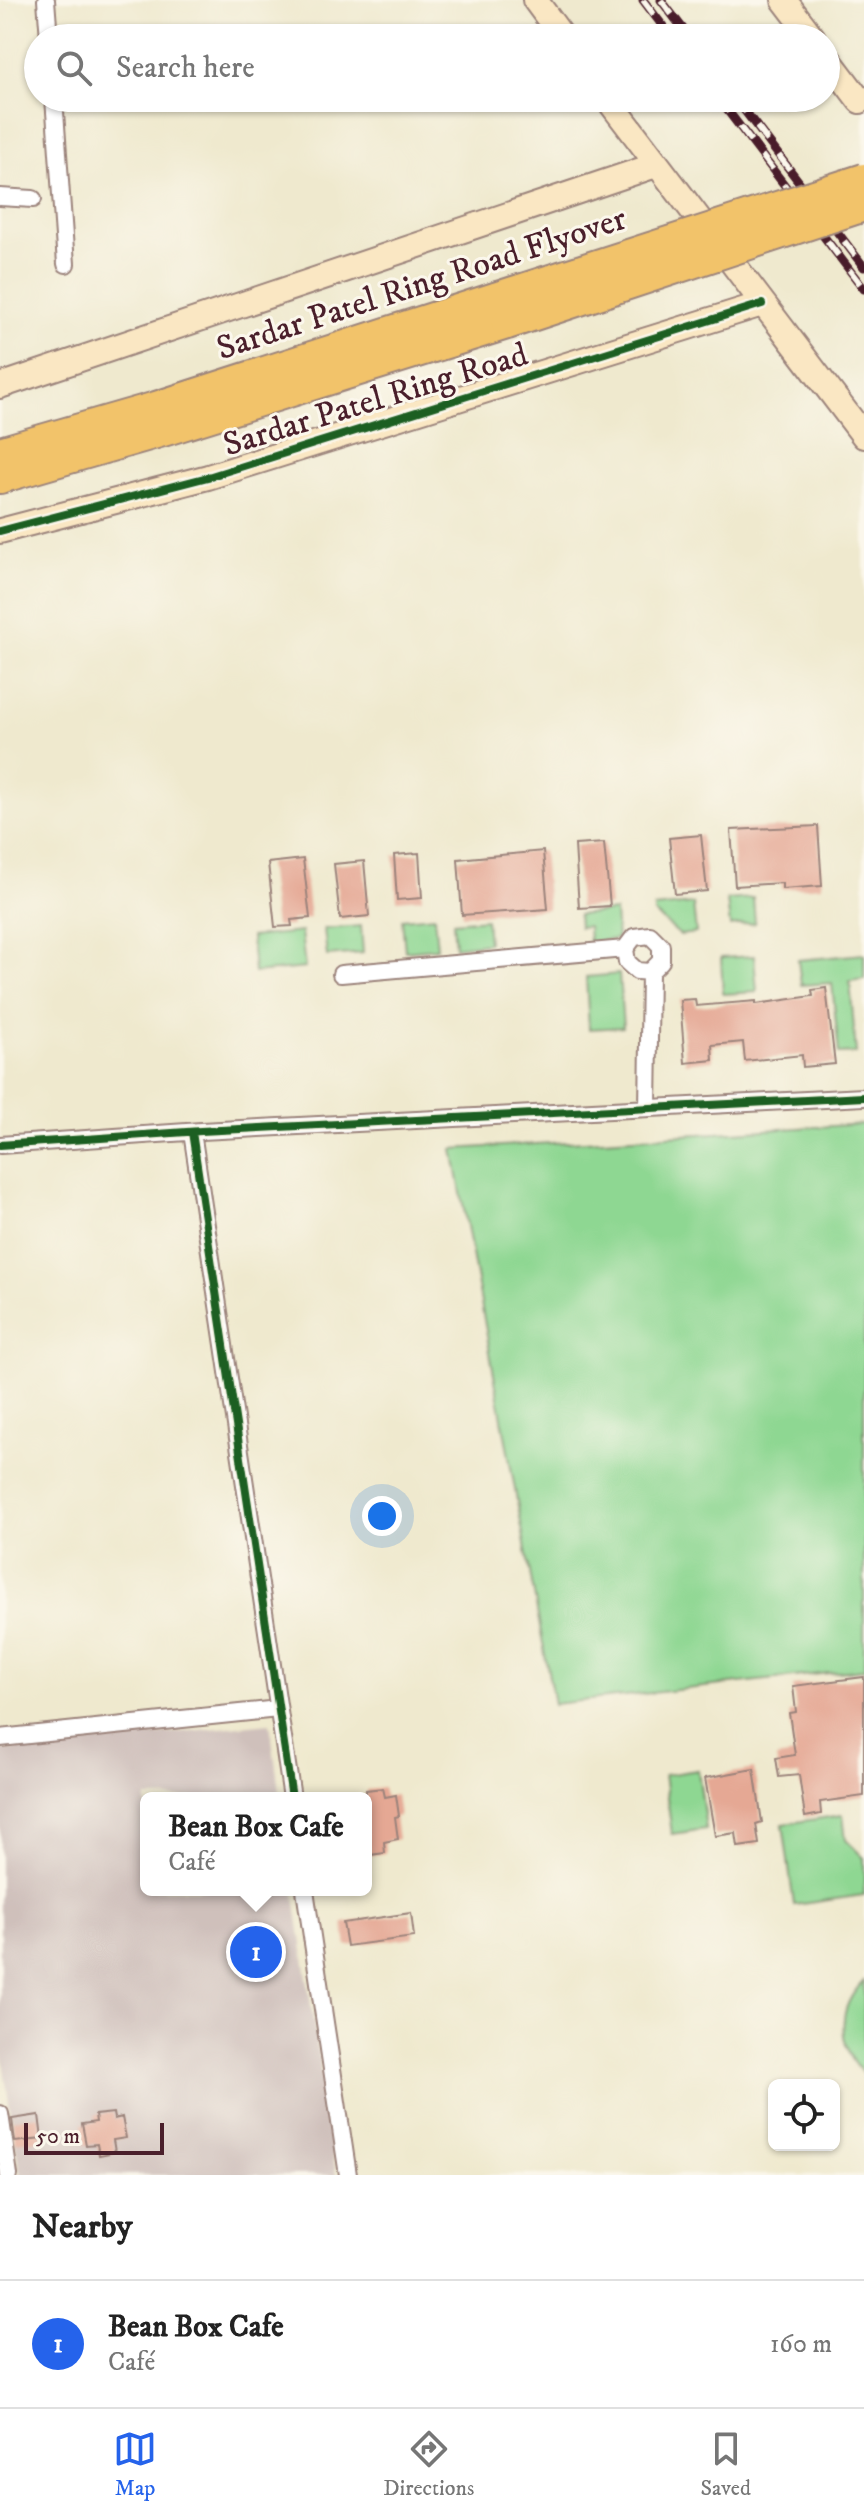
<!DOCTYPE html>
<meta charset="utf-8">
<style>
:root{--surface:#fff;--page:#f6f6f6;--text:#222;--muted:#767676;--line:#e0e0e0;--accent:#2563eb}
body{margin:0;font-family:"IM FELL DW Pica",serif;background:var(--page);color:var(--text)}
.controls{position:absolute;right:24px;bottom:24px;display:grid;overflow:hidden;border-radius:12px;box-shadow:0 2px 6px #0004}
.controls button{width:72px;height:72px;display:grid;place-items:center;padding:0;border:0;border-bottom:2px solid var(--line);background:var(--surface);color:var(--text);font:40px sans-serif}
.scale{position:absolute;left:24px;bottom:20px;width:140px;box-sizing:border-box;padding-left:8px;border:4px solid #4a1f2b;border-top:0;font-size:22px;line-height:28px;white-space:nowrap;color:#4a1f2b;-webkit-text-stroke:6px #fbf7ec;paint-order:stroke}
.you{position:absolute;left:382px;top:1516px;width:28px;height:28px;margin:-20px;border:6px solid #fff;border-radius:50%;background:#1a73e8;box-shadow:0 0 0 12px #1a73e833}
.badge{display:grid;place-items:center;width:52px;height:52px;border-radius:50%;background:var(--accent);color:#fff;font-size:26px;font-weight:700}
.pin{position:absolute;translate:-50% -50%;border:4px solid #fff;box-shadow:0 2px 8px #0006}
.popup{position:absolute;left:140px;top:1792px;width:232px;height:104px;box-sizing:border-box;display:grid;place-content:center;border-radius:12px;background:var(--surface);filter:drop-shadow(0 2px 6px #0005);font-size:26px;white-space:nowrap;color:var(--muted)}
.popup b{font-size:30px;color:var(--text)}
.popup::after{content:'';position:absolute;left:50%;top:100%;margin-left:-16px;border:16px solid transparent;border-top-color:var(--surface)}
.list{margin:0;padding:0;list-style:none}
h2{display:flex;justify-content:space-between;align-items:center;height:104px;margin:0;padding:0 32px;font-size:34px}
h2 small{font-size:26px;font-weight:400;color:var(--muted)}
.list li{display:grid;grid-template-columns:52px 1fr auto;gap:24px;align-items:center;box-sizing:border-box;height:128px;padding:0 32px;border-top:2px solid var(--line)}
.list b{display:block;font-size:30px;white-space:nowrap}
.list p{margin:0;font-size:26px;white-space:nowrap;color:var(--muted)}
.list em{font-size:26px;font-style:normal;color:var(--muted)}
.icon{flex:none;width:44px;height:44px;fill:none;stroke:currentColor;stroke-width:2;stroke-linecap:round;stroke-linejoin:round}
.map{position:relative;flex:none;width:864px;height:2175px;overflow:hidden}
.search{position:absolute;background:var(--surface);box-shadow:0 2px 6px #0004;left:24px;right:24px;top:24px;height:88px;display:flex;align-items:center;gap:20px;box-sizing:border-box;padding:0 28px;border-radius:44px;color:var(--muted);font-size:30px}
.sheet{height:232px;background:var(--surface)}
nav{display:flex;justify-content:space-around;align-items:center;box-sizing:border-box;height:112px;border-top:2px solid var(--line);background:var(--surface);font-size:22px;color:var(--muted)}
nav a{display:grid;justify-items:center;gap:4px}
nav .on{color:var(--accent)}
.map>svg:first-child{display:block}
</style>
<div class="map">
<svg width="864" height="2175" viewBox="0 0 864 2175">
<rect width="100%" height="100%" fill="#fbf7ec"/>
<filter id="ink" filterUnits="userSpaceOnUse"><feTurbulence type="fractalNoise" baseFrequency=".0125" numOctaves="2"/><feDisplacementMap in="SourceGraphic" scale="16" xChannelSelector="R" yChannelSelector="G"/><feConvolveMatrix kernelMatrix="1 2 1 2 8 2 1 2 1" color-interpolation-filters="sRGB"/></filter>
<filter id="wash" filterUnits="userSpaceOnUse"><feTurbulence type="fractalNoise" baseFrequency=".006" numOctaves="4" result="noise"/><feDisplacementMap in="SourceGraphic" scale="32" xChannelSelector="R" yChannelSelector="G"/><feGaussianBlur stdDeviation="1.8" result="paint"/><feColorMatrix in="noise" values="0 0 0 0 0 0 0 0 0 0 0 0 0 0 0 0 0 1.4 0 .05"/><feComposite in="paint" operator="in"/></filter>
<g filter="url(#wash)">
<rect width="100%" height="100%" fill="#efe9ce"/>
<!-- industrial -->
<path fill="#cfc0bb" d="M270,1723l10,75h-134v92h148l42,285h-316l-20,-133v-292z"/>
<!-- green -->
<path fill="#8ed792" stroke="#6c7b5e" stroke-width="2" d="M753,898l2,25 -25,3 -3,-26z
M693,904l3,29 -16,2 -26,-22v-5z
M615,911l2,28 -28,3 -1,-16 -9,1 -1,-12z
M434,916l3,32 -32,3 -3,-32z
M486,919l2,24 -33,4 -2,-25z
M361,926l2,27 -36,3 -3,-27z
M301,932l4,36 -51,5 -3,-36z
M864,954v25l-14,2 6,72 -17,1 -7,-71 -31,2 -3,-25z
M754,956l3,36 -34,2 -2,-36z
M619,974l4,53 -34,2 -3,-52z
M864,1124v545l-310,35 -101,-555z
M698,1770l8,59 -34,5 -8,-59z
M843,1815l3,25 18,18v37l-70,10 -11,-81z
M864,1981v93c-27,-27 -28,-66 0,-93z"/>
<g id="blocks">
<!-- building -->
<path fill="#e5a894" d="M818,826l4,60 -40,3v-6l-47,3 -4,-56z
M701,835l6,56 -32,3 -6,-56z
M604,843l6,63 -31,2 -4,-63z
M543,851l5,58 -86,6 -4,-56z
M419,853l3,45 -25,2 -3,-45z
M303,859l7,59 -19,2 1,6 -17,1 -7,-64z
M364,861l5,55 -29,3 -6,-55z
M826,988l9,76 -32,3 -1,-12 -57,6 -2,-19 -31,3 1,15 -28,3 -5,-63 15,-1 1,7 60,-5v3l57,-8 -1,-6z
M864,1677v119l-44,6 1,12 -16,3 -6,-42 -20,2 -3,-19 19,-3 -6,-42 7,-1 -3,-26z
M754,1769l8,53 -6,2 3,20 -21,3 -2,-14 -21,3 -10,-58z
M383,1788l2,9 11,-2 3,21 -4,1 3,22 -14,3 1,11 -15,2 -1,-9 -3,1v-57z
M411,1913l3,24 -67,9 -4,-23z
M113,2113l1,6 8,-2 4,21 -13,2 2,12 -16,3 -2,-11 -11,1 -4,-21 14,-2 -1,-7z
M39,2115l3,24 -27,3 -3,-23z"/>
</g>
</g>
<g filter="url(#ink)">
<use href="#blocks" fill-opacity="0" stroke="#9c847c" stroke-width="2"/>
<g fill="none" stroke-linecap="round" stroke-linejoin="round">
<defs>
<path id="street" d="M46,0l3,38
M54,98l12,166
M0,197l33,2
M341,974l284,-25
M648,1108l2,-136 11,-11v-15l-11,-11 -16,2 -9,12 2,13 10,9 13,1
M192,1132l100,666
M0,1145l201,-14 663,-34
M0,1738l278,-29
M305,1890l43,285
M0,2114l9,61"/>
<path id="secondary" d="M535,0l28,38
M784,0l29,38
M826,56l34,45 4,-2
M607,98l257,338
M0,386l656,-221
M0,531l208,-54 554,-173"/>
<path id="highway" d="M0,452l156,-45 342,-110
M0,478l163,-47 344,-107"/>
</defs>
<!-- street casing -->
<use href="#street" stroke="#9c847c" stroke-width="20"/>
<!-- secondary casing -->
<use href="#secondary" stroke="#9c847c" stroke-width="28"/>
<!-- highway casing -->
<use href="#highway" stroke="#9c847c" stroke-width="34"/>
<!-- street -->
<use href="#street" stroke="#fff" stroke-width="16"/>
<!-- secondary -->
<use href="#secondary" stroke="#fae7c3" stroke-width="24"/>
<!-- highway -->
<use href="#highway" stroke="#f2c36a" stroke-width="30"/>
<defs>
<path id="rail" d="M643,0l29,38
M661,0l29,38
M718,98l146,191
M735,98l129,169"/>
</defs>
<!-- rail casing -->
<use href="#rail" stroke="#4a1f2b" stroke-width="9"/>
<!-- rail -->
<use href="#rail" stroke="#fbf7ec" stroke-width="6" stroke-dasharray="18" stroke-linecap="butt"/>
<defs>
<path id="highway-bridge" d="M498,297l366,-118
M507,324l357,-118"/>
</defs>
<!-- highway-bridge casing -->
<use href="#highway-bridge" stroke="#9c847c" stroke-width="34" stroke-linecap="butt"/>
<!-- highway-bridge -->
<use href="#highway-bridge" stroke="#f2c36a" stroke-width="30"/>
<defs>
<path id="cycleway" d="M0,531l208,-54 554,-173
M192,1132l100,666
M0,1145l201,-14 663,-34"/>
</defs>
<!-- cycleway casing -->
<use href="#cycleway" stroke="#fbf7ec" stroke-width="13"/>
<!-- cycleway -->
<use href="#cycleway" stroke="#1b5e20" stroke-width="8"/>
</g>
</g>
<g text-anchor="middle" stroke-width="6" stroke-linejoin="round" paint-order="stroke">
<!-- street labels -->
<g font-size="34" fill="#4a1f2b" stroke="#fbf7ec">
<text transform="translate(421 282) rotate(-18)" y="12">Sardar Patel Ring Road Flyover</text>
<text transform="translate(375 398) rotate(-17)" y="12">Sardar Patel Ring Road</text>
</g>
</g>
</svg>
<div class="controls">
<button><svg class="icon" aria-label="locate" viewBox="0 0 24 24"><circle cx="12" cy="12" r="6"/><path d="M12 2v4M12 18v4M2 12h4M18 12h4"/></svg></button>
</div>
<div class="scale">50 m</div>
<div class="you"></div>
<div class="pin badge" style="left:256px;top:1952px">1</div>
<div class="popup"><b>Bean Box Cafe</b>Café</div>
<div class="search"><svg class="icon" aria-label="search" viewBox="0 0 24 24"><circle cx="10" cy="10" r="6"/><path d="M15 15l6 6"/></svg>Search here</div>
</div>
<section class="sheet">
<h2>Nearby<small></small></h2>
<ul class="list">
<li><span class="badge">1</span><div><b>Bean Box Cafe</b><p>Café</p></div><em>160 m</em></li>
</ul>
</section>
<nav>
<a class="on"><svg class="icon" aria-label="map" viewBox="0 0 24 24"><path d="M3 6l6-2 6 2 6-2v14l-6 2-6-2-6 2zM9 4v14M15 6v14"/></svg>Map</a>
<a><svg class="icon" aria-label="directions" viewBox="0 0 24 24"><path d="M12 3l9 9-9 9-9-9zM9 14v-3h6M13 9l2 2-2 2"/></svg>Directions</a>
<a><svg class="icon" aria-label="saved" viewBox="0 0 24 24"><path d="M7 4h10v16l-5-4-5 4z"/></svg>Saved</a>
</nav>
